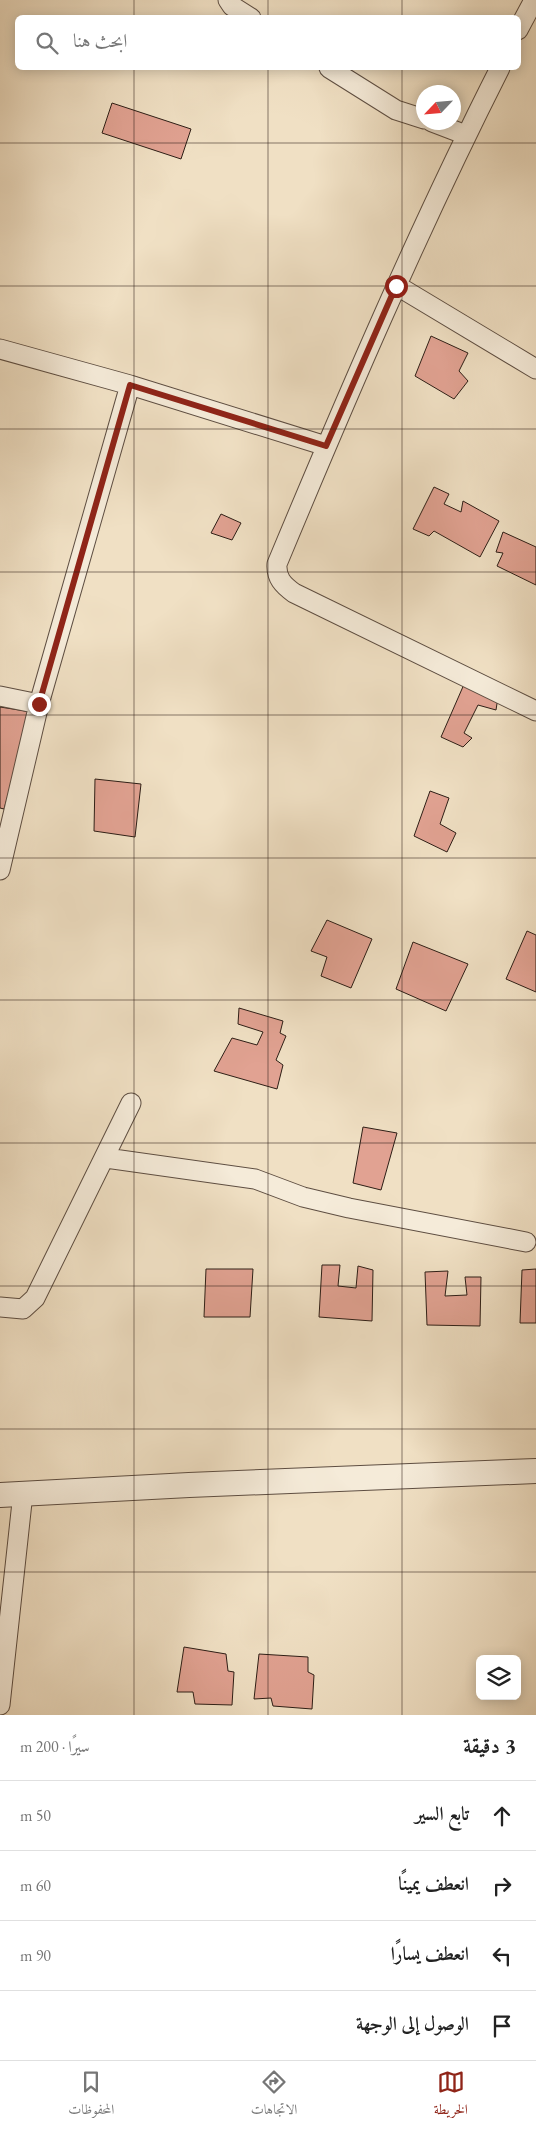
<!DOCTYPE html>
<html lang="ar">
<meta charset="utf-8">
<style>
:root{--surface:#fff;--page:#f6f6f6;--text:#222;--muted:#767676;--line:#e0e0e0;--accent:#8f2418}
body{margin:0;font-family:"EB Garamond",Amiri,serif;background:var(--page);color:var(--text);direction:rtl}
.controls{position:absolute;right:15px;bottom:15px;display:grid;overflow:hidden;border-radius:8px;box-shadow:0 2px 12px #0003}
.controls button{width:45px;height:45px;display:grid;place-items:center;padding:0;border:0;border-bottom:1px solid var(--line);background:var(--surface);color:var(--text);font:25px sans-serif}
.compass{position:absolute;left:416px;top:85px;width:45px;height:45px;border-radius:50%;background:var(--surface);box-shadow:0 2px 12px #0003;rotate:244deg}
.stop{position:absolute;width:15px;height:15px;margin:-11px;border:4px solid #8f2418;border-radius:50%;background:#fff}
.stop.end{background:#8f2418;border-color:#fff;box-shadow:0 1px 5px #0008}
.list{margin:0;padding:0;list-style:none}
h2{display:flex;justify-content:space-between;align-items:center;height:65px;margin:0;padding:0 20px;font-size:21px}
h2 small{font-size:16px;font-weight:400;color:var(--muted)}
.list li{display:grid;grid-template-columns:32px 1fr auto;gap:15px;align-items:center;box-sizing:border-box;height:70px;padding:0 20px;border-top:1px solid var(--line)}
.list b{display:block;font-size:19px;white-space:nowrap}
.list em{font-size:16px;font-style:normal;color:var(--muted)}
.icon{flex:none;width:28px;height:28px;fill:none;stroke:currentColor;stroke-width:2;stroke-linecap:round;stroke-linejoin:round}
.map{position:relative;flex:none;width:536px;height:1715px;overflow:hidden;direction:ltr}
.search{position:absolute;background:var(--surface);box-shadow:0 2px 12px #0003;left:15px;right:15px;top:15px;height:55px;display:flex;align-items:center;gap:12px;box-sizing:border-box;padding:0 18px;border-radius:8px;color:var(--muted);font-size:19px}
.sheet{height:345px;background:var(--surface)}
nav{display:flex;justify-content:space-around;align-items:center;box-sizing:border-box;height:70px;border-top:1px solid var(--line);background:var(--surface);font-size:14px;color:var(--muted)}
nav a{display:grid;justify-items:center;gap:2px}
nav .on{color:var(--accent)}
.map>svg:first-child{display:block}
</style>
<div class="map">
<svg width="536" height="1715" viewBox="0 0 536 1715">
<rect width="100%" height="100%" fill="#f0e0c4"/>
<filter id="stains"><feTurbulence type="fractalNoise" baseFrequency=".004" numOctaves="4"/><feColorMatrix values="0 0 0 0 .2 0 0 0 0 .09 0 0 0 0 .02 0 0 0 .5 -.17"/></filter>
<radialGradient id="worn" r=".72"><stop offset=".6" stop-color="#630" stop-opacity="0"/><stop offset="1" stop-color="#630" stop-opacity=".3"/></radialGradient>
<!-- building -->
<path fill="#e1a292" stroke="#2d1e16" d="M112,103l79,26 -10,30 -79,-26z
M431,336l37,17 -9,18 9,10 -14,18 -39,-23z
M434,487l15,7 -5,10 17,8 2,-11 36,20 -19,36 -46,-26 -5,5 -16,-7z
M221,514l20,9 -9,17 -21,-7z
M503,532l33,15v38l-39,-19 6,-13 -7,-1z
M465,682l33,15 -2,13 -18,-5 -14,28 8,5 -9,9 -22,-10z
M0,707l32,5 -28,97 -4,-1z
M95,779l46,5 -6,53 -41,-6z
M430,791l19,7 -9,26 16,9 -9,19 -33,-16z
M327,920l45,19 -21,49 -30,-12 6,-19 -16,-6z
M527,931l9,4v57l-30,-13z
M413,942l55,22 -22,47 -50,-22z
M239,1008l44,13 -3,12 6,3 -10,24 7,5 -6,24 -63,-18 18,-33 25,7 6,-13 -25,-8z
M363,1127l34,6 -16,57 -28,-7z
M322,1265h18l-2,21 18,2 2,-22 15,4 -1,51 -53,-4z
M206,1269h47l-3,48h-46z
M536,1269v54h-16l2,-53z
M448,1271l-3,25 22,-1 -2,-18h16l-1,49 -53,-1 -2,-53z
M184,1647l42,7 2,17 6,1 -2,33 -37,-1 -2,-12h-16z
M259,1654l49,3v15l6,3 -2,34 -39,-3 -2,-8 -17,1z"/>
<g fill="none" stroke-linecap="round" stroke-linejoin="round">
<defs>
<path id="minor" d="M228,0l4,6 19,12
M518,30l16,-30
M329,68l67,42 28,9
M500,68c-82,162 -153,328 -223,496 -1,14 6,21 17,29l242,118
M432,122l34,13
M396,285l140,84
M0,349l130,36 196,61
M0,696l39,8
M0,870l39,-166 91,-319
M106,1158l149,21 48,18 46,11 177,34
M0,1307l23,2 12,-11 96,-195
M0,1705l23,-212"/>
<path id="tertiary" d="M0,1495l189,-10 347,-14"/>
</defs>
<!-- minor casing -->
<use href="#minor" stroke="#5e4e42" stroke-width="21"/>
<!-- tertiary casing -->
<use href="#tertiary" stroke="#5e4e42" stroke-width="26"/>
<!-- minor -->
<use href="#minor" stroke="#f5ebd9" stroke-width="19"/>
<!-- tertiary -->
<use href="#tertiary" stroke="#f5ebd9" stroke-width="24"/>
</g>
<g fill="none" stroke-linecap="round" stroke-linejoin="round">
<!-- route -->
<path stroke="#8f2418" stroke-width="6" d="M39,704l91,-319 196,61 70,-160"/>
</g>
<!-- grid -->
<path fill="none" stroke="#2d1e16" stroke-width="1" stroke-opacity="0.55" d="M134,0v18M268,0v18M402,0v18M134,68v1647M268,68v1647M402,68v1647M0,143h536M0,286h536M0,429h536M0,572h536M0,715h536M0,858h536M0,1000h536M0,1143h536M0,1286h536M0,1429h536M0,1572h536"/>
<rect width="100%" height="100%" filter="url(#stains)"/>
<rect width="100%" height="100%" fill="url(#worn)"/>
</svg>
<div class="controls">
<button><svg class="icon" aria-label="layers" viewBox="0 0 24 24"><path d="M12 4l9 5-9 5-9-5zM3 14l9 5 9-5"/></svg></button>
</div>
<svg class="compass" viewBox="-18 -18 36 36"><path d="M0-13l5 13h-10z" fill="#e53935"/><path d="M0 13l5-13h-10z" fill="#767676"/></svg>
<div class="stop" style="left:396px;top:286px"></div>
<div class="stop end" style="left:39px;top:704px"></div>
<div class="search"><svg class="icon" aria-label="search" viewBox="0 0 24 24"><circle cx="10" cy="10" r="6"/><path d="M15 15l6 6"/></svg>ابحث هنا</div>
</div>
<section class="sheet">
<h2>3 دقيقة<small>سيرًا · 200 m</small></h2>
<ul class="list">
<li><svg class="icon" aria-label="ahead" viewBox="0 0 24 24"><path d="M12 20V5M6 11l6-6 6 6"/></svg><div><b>تابع السير</b></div><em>50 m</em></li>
<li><svg class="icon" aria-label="right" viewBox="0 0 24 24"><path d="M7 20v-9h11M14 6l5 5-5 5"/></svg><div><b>انعطف يمينًا</b></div><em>60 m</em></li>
<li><svg class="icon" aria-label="left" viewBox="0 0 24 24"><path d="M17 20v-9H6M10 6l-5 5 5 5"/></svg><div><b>انعطف يسارًا</b></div><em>90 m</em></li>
<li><svg class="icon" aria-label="arrive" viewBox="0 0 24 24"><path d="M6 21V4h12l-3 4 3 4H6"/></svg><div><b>الوصول إلى الوجهة</b></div></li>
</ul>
</section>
<nav>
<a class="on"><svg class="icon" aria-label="map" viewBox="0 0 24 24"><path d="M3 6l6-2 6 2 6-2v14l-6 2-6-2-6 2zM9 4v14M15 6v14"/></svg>الخريطة</a>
<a><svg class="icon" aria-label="directions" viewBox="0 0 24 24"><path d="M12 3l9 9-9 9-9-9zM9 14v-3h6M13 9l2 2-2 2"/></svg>الاتجاهات</a>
<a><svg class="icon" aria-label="saved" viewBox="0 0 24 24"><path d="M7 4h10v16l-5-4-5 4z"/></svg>المحفوظات</a>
</nav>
